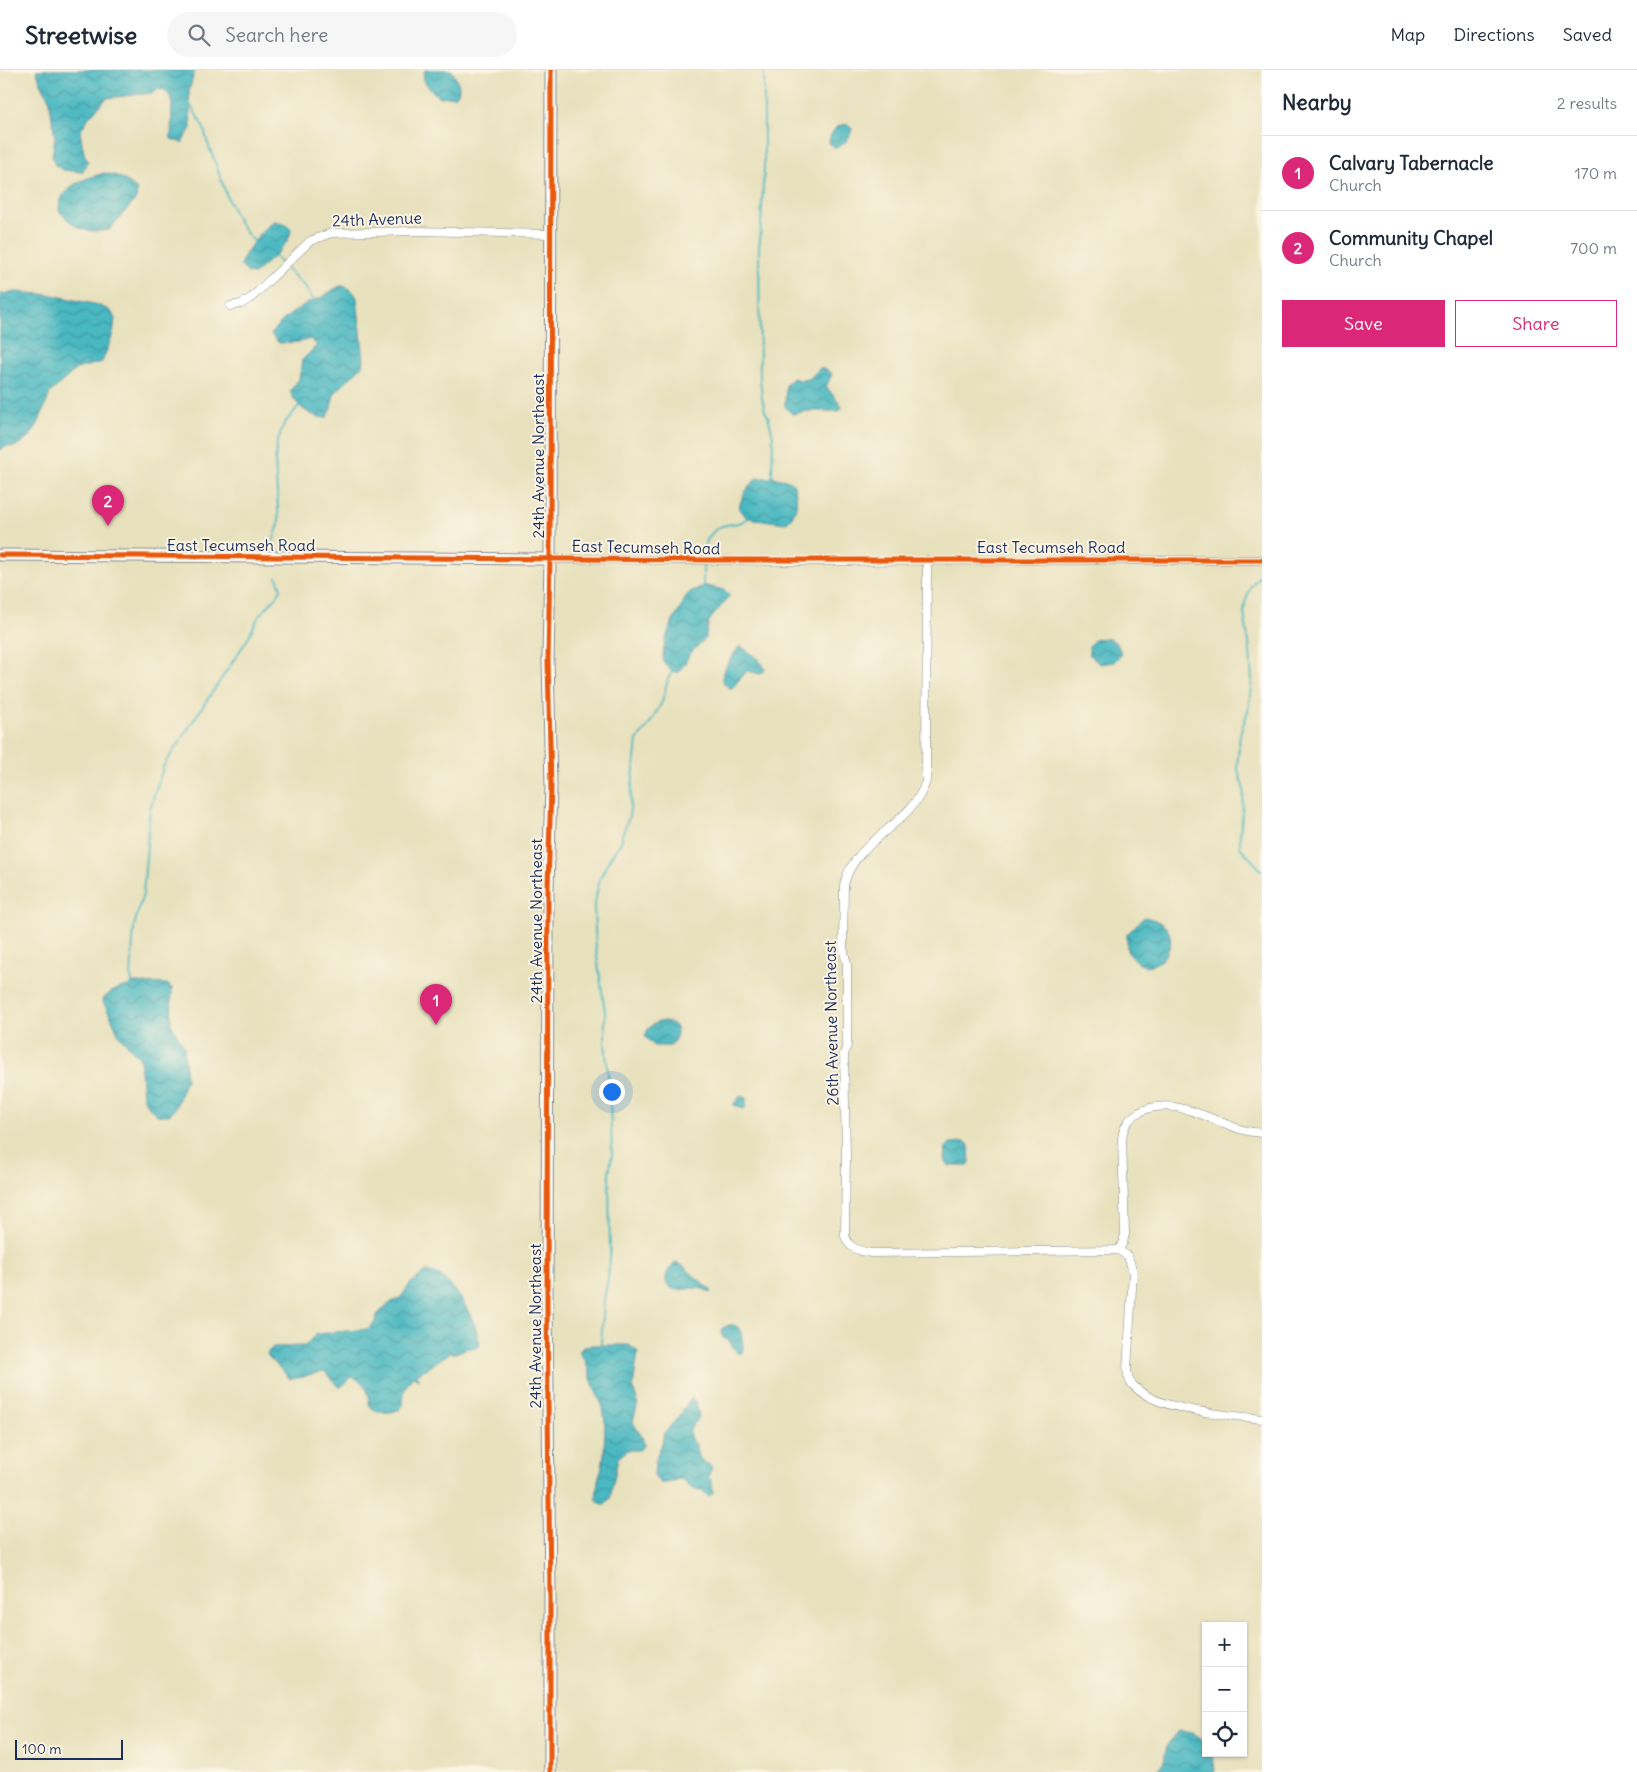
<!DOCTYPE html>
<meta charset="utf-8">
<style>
:root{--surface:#fff;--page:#f6f6f7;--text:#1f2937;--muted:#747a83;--line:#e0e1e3;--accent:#db2777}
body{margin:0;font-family:Delius,sans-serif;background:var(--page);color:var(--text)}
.controls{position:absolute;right:15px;bottom:15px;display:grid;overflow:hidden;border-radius:0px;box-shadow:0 1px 4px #0004}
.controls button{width:45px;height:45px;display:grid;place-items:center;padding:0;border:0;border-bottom:1px solid var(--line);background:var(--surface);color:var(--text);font:25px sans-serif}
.scale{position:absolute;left:15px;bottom:12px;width:108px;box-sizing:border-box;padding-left:5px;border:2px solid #1b2f5e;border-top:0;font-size:14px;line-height:18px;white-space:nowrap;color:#1b2f5e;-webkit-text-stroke:4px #fcf5e5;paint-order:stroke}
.you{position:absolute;left:611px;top:1021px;width:18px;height:18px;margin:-12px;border:4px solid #fff;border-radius:50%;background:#1a73e8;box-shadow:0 0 0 8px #1a73e833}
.badge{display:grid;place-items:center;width:32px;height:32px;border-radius:50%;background:var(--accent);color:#fff;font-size:16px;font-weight:700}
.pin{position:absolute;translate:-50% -41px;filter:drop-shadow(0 1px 2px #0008)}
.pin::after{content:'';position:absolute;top:26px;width:18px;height:15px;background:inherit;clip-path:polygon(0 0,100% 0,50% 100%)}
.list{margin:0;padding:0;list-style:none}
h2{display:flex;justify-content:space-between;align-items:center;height:65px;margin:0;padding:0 20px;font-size:21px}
h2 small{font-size:16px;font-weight:400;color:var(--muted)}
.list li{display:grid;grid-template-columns:32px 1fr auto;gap:15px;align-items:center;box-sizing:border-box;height:75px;padding:0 20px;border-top:1px solid var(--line)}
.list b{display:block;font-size:19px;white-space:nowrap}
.list p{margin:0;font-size:16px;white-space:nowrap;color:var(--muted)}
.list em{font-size:16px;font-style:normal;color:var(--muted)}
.actions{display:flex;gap:10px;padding:15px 20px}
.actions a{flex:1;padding:11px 0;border:1px solid var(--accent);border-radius:0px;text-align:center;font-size:18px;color:var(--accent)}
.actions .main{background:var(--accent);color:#fff}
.icon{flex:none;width:28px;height:28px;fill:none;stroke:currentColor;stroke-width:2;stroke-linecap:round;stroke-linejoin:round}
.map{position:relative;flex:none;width:1262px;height:1702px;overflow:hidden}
header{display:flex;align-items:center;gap:30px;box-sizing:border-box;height:70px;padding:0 25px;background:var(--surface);border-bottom:1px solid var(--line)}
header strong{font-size:24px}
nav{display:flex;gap:28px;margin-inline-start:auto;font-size:18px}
.search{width:350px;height:45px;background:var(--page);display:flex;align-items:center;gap:12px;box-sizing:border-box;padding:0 18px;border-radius:28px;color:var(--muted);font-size:19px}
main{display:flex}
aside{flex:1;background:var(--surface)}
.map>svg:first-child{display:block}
</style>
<header>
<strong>Streetwise</strong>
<div class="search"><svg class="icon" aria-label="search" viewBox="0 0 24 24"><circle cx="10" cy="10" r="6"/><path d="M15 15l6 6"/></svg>Search here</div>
<nav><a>Map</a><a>Directions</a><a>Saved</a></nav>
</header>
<main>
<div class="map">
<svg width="1262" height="1702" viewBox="0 0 1262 1702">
<defs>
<pattern id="water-waves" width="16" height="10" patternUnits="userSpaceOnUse" patternTransform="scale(1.25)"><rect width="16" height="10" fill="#49b8c1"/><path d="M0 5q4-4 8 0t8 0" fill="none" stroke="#3c96a0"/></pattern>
</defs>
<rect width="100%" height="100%" fill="#fcf5e5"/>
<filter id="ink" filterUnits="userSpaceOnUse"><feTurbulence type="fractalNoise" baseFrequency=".02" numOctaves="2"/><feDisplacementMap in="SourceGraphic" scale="10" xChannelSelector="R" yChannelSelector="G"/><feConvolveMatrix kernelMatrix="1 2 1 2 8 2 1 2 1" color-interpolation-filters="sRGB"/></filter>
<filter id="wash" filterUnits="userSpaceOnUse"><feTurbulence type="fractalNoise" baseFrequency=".0096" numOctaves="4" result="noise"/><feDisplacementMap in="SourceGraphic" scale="20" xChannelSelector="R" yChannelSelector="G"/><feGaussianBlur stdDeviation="1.12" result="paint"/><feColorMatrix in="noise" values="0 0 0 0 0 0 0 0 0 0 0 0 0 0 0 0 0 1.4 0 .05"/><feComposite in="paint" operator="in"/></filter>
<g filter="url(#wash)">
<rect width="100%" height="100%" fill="#e8e1bd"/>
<!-- water -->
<path fill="url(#water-waves)" stroke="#327490" d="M36,0h159l-6,21 2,37 -9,15 -11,-4 1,-40 -7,-9 -7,-1 -7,4 -44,5 -18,19 -9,15 4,21 4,9 -6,10 -19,-2 -8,-5 -3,-8 3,-20 -6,-38 -9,-18z
M425,0h26c5,7 12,18 5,26l-17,1c-8,-8 -20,-16 -14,-27z
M846,54l6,4c-1,9 -8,18 -17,20l-6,-5c2,-12 6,-17 17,-19z
M104,103c14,2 23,7 33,17l-1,9 -27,31c-26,3 -32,-1 -50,-19 0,-25 25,-32 45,-38z
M274,151l10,2 7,6c0,16 -25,34 -37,45l-6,-1 -8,-8c7,-16 19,-32 34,-44z
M340,216c8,0 13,4 17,12l7,62 -1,5 -29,29c-2,8 -3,19 -8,24 -16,-1 -30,-12 -36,-27l9,-12 3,-19 15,-15 -7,-6 -10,3 -21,1 -8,-8c4,-11 30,-29 40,-34 4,-2 8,-2 11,-4 7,-4 11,-8 18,-11z
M16,222l36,3 46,10 13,6 4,8 -2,15 -11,28 -26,7 -26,24 -12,31 -9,14 -15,9 -8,-1 -6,4v-156z
M820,298l7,2 5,4 -6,13 13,15 3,6 -4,3h-32l-14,3 -7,-8 1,-22 8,-6 6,2 9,-1z
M773,406c5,4 14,3 20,7 5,15 6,29 -7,40l-39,-5 -8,-9c2,-13 9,-22 18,-31h14z
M703,515l21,5 6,5 -21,26 -4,18 -16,16 -5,10 -6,7h-6l-9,-10c0,-22 6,-35 17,-53 3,-4 4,-10 7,-14 5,-6 11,-5 16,-10z
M1106,568c10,3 13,7 15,17l-7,7 -15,2 -10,-10v-9l7,-6z
M740,576c9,6 22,13 25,24l-4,4 -14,-3 -15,17h-3c-3,-3 -7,-6 -7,-10 0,-7 13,-27 18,-32z
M1144,847c51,9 17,61 -6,46 -4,-3 -8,-8 -11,-12v-17z
M132,913l35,1 5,4 -1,36 13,22 2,33 -10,28 -7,8h-12l-9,-9 -5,-9 -3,-38 -21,-24 -8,-18 -8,-15v-3c7,-7 17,-13 27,-13z
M663,951c17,1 17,15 7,25h-16l-9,-9c2,-10 8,-14 18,-16z
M740,1026l6,2v8l-2,3 -11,-4z
M965,1072l4,3 1,19 -2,2h-18l-5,-4 1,-15 4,-4z
M675,1193l8,3 29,25 -2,2c-4,-2 -7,-5 -11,-5 -10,-1 -29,8 -33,-7 -1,-7 4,-13 9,-18z
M426,1201c26,1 51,51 54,74l-3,3h-10l-11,5h-6l-34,22 3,4 -1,1 -4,-4c-11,11 -10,15 -11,30l-4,4 -8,2h-14l-8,-7c2,-12 -6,-26 -17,-28l-11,10h-2l-15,-16 -16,4 -4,2 -14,2 -22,-23 -1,-3 6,-6 32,-1 11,-12 52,-5 7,-7 2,-7 4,-4 9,-8 11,-6 9,-13z
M729,1255h6l6,5 2,18 -1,5 -4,1 -9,-13 -6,-3 -1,-5 1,-5z
M591,1275h38l9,7 -5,36 5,15 -5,18c3,10 11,14 11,25l-5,4h-11l-10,8 -8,41 -5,5h-4l-5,-5 2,-19 4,-13 2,-13 1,-32 -2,-15 -8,-17 -10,-30 -6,-8 5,-6z
M691,1328l5,4 3,15c-5,6 -12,13 -8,22 3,6 3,1 5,7 2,11 0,9 9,17l3,1 4,3 -4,10 4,4 1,12 -5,3 -6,-6 -9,-1c-19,-19 -11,-5 -33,-6l-6,-7 1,-15 7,-18 2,-10 19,-21v-3z
M1179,1661l13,2 14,9v11h7l2,19h-59l8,-11 3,-16z"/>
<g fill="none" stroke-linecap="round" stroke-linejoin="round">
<!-- stream -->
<path stroke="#49b8c1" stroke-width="2" d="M764,0v98l-4,73 -1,4 1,133 2,20 3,13 3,5 5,20 -1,41
M189,33c5,8 11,17 15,26 2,5 2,10 4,15 13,29 22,77 47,98
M273,185l8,8
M287,199l19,19 8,14
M272,475l7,-21 -4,-63 2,-18 7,-19 15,-18
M703,488c0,-12 6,-27 19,-32 9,-3 19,-1 25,-8
M703,493v23
M1262,503l-11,13 -6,17 -1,10 6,37 2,31 -4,30 -8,23 -3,33 7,23 -4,46v11l22,24
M132,913l-1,-8 3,-49 9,-32 7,-86 14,-43 83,-125 12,-24 18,-20 4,-7 -4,-12
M601,1275l3,-46 4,-20 2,-22 -1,-84 3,-18 -2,-58 -5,-55v-30l-9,-63 -2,-42 6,-29 10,-20 12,-17v-6l7,-18 8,-77 12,-15 13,-23 6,-23 5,-9"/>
</g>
</g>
<g filter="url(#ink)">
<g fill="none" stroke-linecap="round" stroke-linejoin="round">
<defs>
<path id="street" d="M230,236l11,-2 10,-6 59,-57 21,-8 85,-2 135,3
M550,489l246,2 466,-1
M927,490l-1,221c-13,44 -72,58 -82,104l-1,63 4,16v81l-3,9 2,102 -1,80c4,13 14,15 26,17l247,-3
M1262,1063c-6,-1 -13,-1 -19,-3 -34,-10 -71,-36 -105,-17 -10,6 -14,13 -16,25l3,96 -2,9 -5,7 10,6 5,16 -6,98c1,5 1,11 5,14 24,28 95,30 130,35"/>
<path id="secondary" d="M0,485l550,4
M550,1702v-175l-3,-293 1,-416 3,-101 -3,-127 2,-101 1,-489"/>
</defs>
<!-- street casing -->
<use href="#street" stroke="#82888e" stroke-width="9"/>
<!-- secondary casing -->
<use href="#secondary" stroke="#82888e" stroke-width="13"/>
<!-- street -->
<use href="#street" stroke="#fff" stroke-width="8"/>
<!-- secondary -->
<use href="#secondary" stroke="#fff" stroke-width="11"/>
<defs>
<path id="cycleway" d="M0,485l706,5h556
M550,1702v-175l-3,-293 1,-416 3,-101 -3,-127 2,-101 1,-489"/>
</defs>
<!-- cycleway casing -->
<use href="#cycleway" stroke="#fcf5e5" stroke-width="8"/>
<!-- cycleway -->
<use href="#cycleway" stroke="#e8590c" stroke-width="5"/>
</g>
</g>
<g text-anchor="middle" stroke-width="4" stroke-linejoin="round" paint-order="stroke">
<!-- street labels -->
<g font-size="16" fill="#1b2f5e" stroke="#fcf5e5">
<text transform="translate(377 149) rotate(-2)" y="6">24th Avenue</text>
<text transform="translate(538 386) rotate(-90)" y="6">24th Avenue Northeast</text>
<text x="241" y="481">East Tecumseh Road</text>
<text transform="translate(646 477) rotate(1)" y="6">East Tecumseh Road</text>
<text x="1051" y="483">East Tecumseh Road</text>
<text transform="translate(536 851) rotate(-90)" y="6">24th Avenue Northeast</text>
<text transform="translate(831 953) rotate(-91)" y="6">26th Avenue Northeast</text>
<text transform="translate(535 1256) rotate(-90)" y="6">24th Avenue Northeast</text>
</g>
</g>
</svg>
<div class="controls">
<button>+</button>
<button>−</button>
<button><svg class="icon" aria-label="locate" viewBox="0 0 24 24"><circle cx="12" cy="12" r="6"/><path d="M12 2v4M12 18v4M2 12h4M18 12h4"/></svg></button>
</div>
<div class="scale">100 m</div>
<div class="you"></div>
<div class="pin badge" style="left:436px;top:955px">1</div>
<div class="pin badge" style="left:108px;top:456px">2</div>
</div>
<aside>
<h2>Nearby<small>2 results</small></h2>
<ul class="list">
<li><span class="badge">1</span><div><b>Calvary Tabernacle</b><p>Church</p></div><em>170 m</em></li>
<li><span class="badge">2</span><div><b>Community Chapel</b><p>Church</p></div><em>700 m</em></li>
</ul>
<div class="actions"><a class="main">Save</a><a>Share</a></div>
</aside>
</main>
